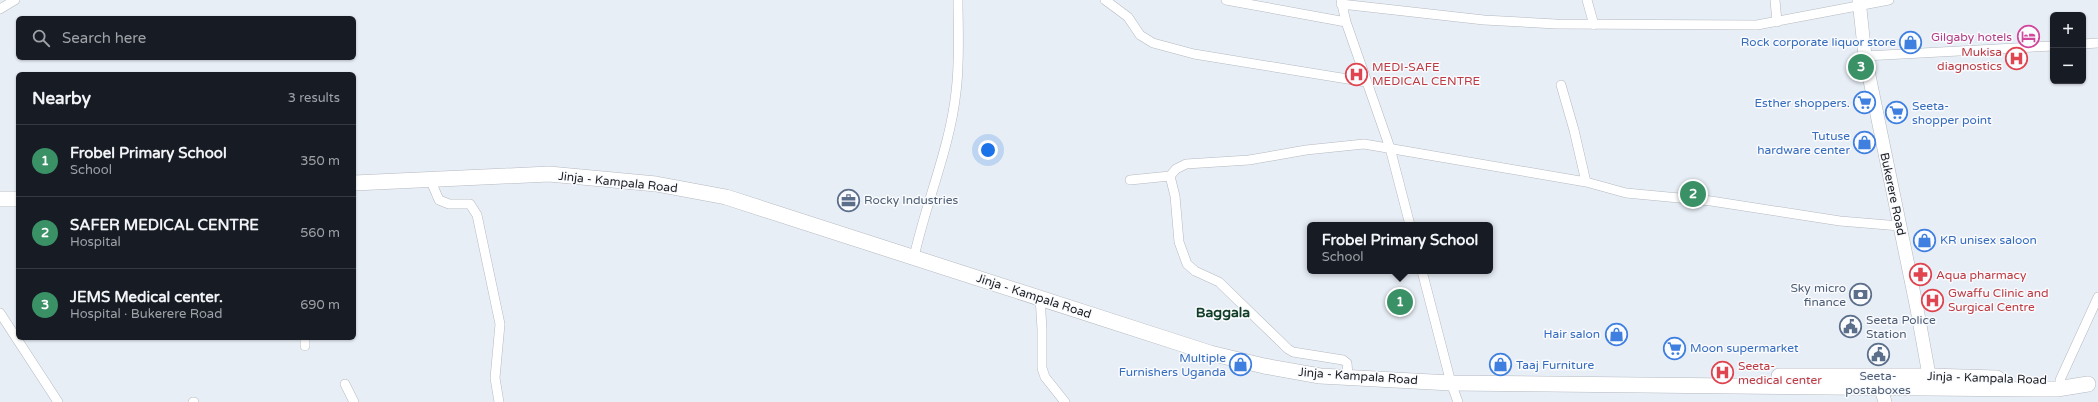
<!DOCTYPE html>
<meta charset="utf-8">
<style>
:root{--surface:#171b24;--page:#242831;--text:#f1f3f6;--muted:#9ea1a6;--line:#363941;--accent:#3a9165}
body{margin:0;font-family:"Varela Round",sans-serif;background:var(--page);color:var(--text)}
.controls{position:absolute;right:12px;top:12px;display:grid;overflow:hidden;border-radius:6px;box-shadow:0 1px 3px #0004}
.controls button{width:36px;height:36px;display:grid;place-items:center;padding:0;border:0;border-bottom:1px solid var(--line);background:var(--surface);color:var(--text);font:20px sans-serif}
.you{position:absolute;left:988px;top:150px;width:14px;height:14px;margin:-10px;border:3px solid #fff;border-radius:50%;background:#1a73e8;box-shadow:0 0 0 6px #1a73e833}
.badge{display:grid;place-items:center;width:26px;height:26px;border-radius:50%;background:var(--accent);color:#fff;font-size:13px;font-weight:700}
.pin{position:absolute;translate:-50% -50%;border:2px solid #fff;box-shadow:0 1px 4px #0006}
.popup{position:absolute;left:1307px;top:222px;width:186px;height:52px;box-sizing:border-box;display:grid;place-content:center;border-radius:6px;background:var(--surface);filter:drop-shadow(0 1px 3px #0005);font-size:13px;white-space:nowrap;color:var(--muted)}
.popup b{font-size:15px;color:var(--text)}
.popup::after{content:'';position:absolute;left:50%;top:100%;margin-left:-8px;border:8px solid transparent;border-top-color:var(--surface)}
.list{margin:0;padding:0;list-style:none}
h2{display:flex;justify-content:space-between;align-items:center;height:52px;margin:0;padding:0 16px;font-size:17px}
h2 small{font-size:13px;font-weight:400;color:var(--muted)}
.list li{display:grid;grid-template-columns:26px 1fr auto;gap:12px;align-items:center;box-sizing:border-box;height:72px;padding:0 16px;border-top:1px solid var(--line)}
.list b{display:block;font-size:15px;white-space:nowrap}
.list p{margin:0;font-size:13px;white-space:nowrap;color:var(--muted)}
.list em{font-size:13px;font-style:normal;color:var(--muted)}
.icon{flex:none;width:22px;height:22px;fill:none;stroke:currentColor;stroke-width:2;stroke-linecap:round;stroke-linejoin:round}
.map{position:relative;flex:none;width:2098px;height:402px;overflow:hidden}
.search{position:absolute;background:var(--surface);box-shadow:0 1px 3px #0004;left:16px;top:16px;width:340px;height:44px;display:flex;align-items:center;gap:10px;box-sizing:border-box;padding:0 14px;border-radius:6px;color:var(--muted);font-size:15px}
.panel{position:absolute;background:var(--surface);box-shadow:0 1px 3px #0004;left:16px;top:72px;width:340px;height:268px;border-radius:6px}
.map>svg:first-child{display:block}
</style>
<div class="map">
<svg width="2098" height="402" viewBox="0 0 2098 402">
<rect width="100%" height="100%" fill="#e8eef6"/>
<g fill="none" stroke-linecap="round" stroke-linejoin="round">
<defs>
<path id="minor" d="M1105,0l23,17 12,18 13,8 41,11 172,28
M1226,0l120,22
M1341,0l5,22 44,126 20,77
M1587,0l7,25
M1775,0l2,22
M1341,4l143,16 72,4 201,1 132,-25
M0,9l15,-9
M2083,44l15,-1
M1865,56l188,-10
M1561,85l13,45 12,52
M1170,176l5,20 4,46 8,22 8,7 24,11 69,67 5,3 50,8 4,3 1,13
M430,179l9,21 10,4h21l7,11 23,109 -5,54 4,24
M1130,180l40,-4 6,-7 10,-5 63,-4 57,-10 58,-6 222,38 40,11 85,8 129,20 60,5
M914,257c12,-55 36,-109 42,-165 4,-31 2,-62 2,-92
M1422,271l29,112 7,19
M1040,297l2,32v39l3,9 20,25
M0,313l58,89
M305,338v8
M2060,380l38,-83
M345,384l9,18
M193,402h1"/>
<path id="secondary" d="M1859,0l6,56 52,253 14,77
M1878,378l7,24"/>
<path id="trunk" d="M354,183l195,-9 107,10 70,13 484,156 54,13 56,10 131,7 577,6h29l31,-5
M0,199h18
M1779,376h150l68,2"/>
</defs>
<!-- minor casing -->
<use href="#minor" stroke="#b4b9c1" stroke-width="10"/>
<!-- secondary casing -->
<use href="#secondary" stroke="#b4b9c1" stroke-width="14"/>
<!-- trunk casing -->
<use href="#trunk" stroke="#b4b9c1" stroke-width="16"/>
<!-- minor -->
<use href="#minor" stroke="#fff" stroke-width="9"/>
<!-- secondary -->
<use href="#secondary" stroke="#fff" stroke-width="13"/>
<!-- trunk -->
<use href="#trunk" stroke="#fff" stroke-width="15"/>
</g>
<!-- icons -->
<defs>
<symbol id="hotel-ring" viewBox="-11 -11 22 22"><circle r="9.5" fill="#f9fbfe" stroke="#d1479c" stroke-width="1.5"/><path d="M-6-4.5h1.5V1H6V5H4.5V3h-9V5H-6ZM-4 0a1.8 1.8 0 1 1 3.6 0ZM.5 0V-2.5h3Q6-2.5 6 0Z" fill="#d1479c"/></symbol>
<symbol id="shop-ring" viewBox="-11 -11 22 22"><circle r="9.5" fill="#f9fbfe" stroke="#3f7fe0" stroke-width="1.5"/><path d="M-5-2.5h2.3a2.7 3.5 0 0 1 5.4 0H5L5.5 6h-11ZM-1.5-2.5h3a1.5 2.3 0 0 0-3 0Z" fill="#3f7fe0"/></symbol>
<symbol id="hospital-ring" viewBox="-11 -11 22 22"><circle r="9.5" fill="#f9fbfe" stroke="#e0444e" stroke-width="1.5"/><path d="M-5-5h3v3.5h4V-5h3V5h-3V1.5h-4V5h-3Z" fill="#e0444e"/></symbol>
<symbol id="supermarket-ring" viewBox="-11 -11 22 22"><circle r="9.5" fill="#f9fbfe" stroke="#3f7fe0" stroke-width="1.5"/><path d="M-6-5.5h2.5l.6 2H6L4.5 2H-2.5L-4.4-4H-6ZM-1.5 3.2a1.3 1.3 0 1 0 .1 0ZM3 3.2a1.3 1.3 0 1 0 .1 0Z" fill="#3f7fe0"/></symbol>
<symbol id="office-ring" viewBox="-11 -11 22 22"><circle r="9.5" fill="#f9fbfe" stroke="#5c6f8a" stroke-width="1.5"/><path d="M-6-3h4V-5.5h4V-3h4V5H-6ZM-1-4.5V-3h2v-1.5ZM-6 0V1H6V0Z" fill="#5c6f8a"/></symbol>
<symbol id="pharmacy-ring" viewBox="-11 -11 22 22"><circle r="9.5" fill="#f9fbfe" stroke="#e0444e" stroke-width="1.5"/><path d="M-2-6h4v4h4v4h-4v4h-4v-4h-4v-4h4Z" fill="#e0444e"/></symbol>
<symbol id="bank-ring" viewBox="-11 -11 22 22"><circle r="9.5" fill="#f9fbfe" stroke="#5c6f8a" stroke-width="1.5"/><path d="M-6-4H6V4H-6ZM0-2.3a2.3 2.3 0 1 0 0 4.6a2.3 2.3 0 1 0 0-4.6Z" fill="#5c6f8a"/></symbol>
<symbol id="civic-ring" viewBox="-11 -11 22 22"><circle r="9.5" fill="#f9fbfe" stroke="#5c6f8a" stroke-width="1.5"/><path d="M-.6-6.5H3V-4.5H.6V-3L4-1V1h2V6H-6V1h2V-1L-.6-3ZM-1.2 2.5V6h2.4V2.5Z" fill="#5c6f8a"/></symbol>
</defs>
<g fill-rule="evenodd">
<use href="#hotel-ring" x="2016" y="24" width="25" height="25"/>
<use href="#shop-ring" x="1898" y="30" width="25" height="25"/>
<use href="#hospital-ring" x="2004" y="46" width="25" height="25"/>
<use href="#hospital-ring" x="1344" y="62" width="25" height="25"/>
<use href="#supermarket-ring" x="1852" y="90" width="25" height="25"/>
<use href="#supermarket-ring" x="1884" y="100" width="25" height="25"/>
<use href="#shop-ring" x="1852" y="130" width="25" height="25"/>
<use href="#office-ring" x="836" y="188" width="25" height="25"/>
<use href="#shop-ring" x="1912" y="228" width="25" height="25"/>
<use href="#pharmacy-ring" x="1908" y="262" width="25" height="25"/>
<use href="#bank-ring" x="1848" y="282" width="25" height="25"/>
<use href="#hospital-ring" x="1920" y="288" width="25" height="25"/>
<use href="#civic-ring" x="1838" y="314" width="25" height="25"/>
<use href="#shop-ring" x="1604" y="322" width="25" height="25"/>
<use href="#supermarket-ring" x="1662" y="336" width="25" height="25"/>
<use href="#civic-ring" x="1866" y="342" width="25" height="25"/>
<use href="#shop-ring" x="1228" y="352" width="25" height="25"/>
<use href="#shop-ring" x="1488" y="352" width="25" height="25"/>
<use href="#hospital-ring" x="1710" y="360" width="25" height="25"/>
</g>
<g text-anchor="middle" stroke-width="3" stroke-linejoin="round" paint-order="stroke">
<!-- hotel labels -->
<g font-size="12" fill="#b23c85" stroke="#f9fbfe" text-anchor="end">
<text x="2012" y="41">Gilgaby hotels</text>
</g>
<!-- shop labels -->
<g font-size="12" fill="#366cbe" stroke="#f9fbfe" text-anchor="end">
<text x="1896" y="46">Rock corporate liquor store</text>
<text x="1850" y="107">Esther shoppers.</text>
<text x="1912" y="110" text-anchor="start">Seeta-<tspan x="1912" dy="14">shopper point</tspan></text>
<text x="1850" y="140">Tutuse<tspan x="1850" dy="14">hardware center</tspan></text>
<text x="1940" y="244" text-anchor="start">KR unisex saloon</text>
<text x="1600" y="338">Hair salon</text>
<text x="1690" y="352" text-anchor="start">Moon supermarket</text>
<text x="1226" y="362">Multiple<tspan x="1226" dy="14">Furnishers Uganda</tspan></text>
<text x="1516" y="369" text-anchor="start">Taaj Furniture</text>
</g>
<!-- health labels -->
<g font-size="12" fill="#be3a42" stroke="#f9fbfe" text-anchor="start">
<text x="2002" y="56" text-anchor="end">Mukisa<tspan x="2002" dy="14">diagnostics</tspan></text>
<text x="1372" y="71">MEDI-SAFE<tspan x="1372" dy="14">MEDICAL CENTRE</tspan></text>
<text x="1936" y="279">Aqua pharmacy</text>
<text x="1948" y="297">Gwaffu Clinic and<tspan x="1948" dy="14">Surgical Centre</tspan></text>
<text x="1738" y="370">Seeta-<tspan x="1738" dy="14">medical center</tspan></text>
</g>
<!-- street labels -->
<g font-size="12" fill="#1d1f22" stroke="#f9fbfe">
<text transform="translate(618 182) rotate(6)" y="4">Jinja - Kampala Road</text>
<text transform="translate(1893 194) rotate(78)" y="4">Bukerere Road</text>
<text transform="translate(1034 296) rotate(18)" y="4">Jinja - Kampala Road</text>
<text transform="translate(1358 376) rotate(4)" y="4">Jinja - Kampala Road</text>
<text transform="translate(1987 378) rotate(2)" y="4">Jinja - Kampala Road</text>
</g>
<!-- service labels -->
<g font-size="12" fill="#4e5e75" stroke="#f9fbfe" text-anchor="start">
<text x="864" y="204">Rocky Industries</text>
<text x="1846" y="292" text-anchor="end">Sky micro<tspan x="1846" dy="14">finance</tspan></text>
<text x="1866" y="324">Seeta Police<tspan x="1866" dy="14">Station</tspan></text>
<text x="1878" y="380" text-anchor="middle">Seeta-<tspan x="1878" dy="14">postaboxes</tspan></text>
</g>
<!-- quarter labels -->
<g font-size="14" font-weight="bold" fill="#113c27" stroke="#f9fbfe">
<text x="1223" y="317">Baggala</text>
</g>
</g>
</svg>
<div class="controls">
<button>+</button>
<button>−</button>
</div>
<div class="you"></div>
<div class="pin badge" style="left:1400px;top:302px">1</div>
<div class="popup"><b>Frobel Primary School</b>School</div>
<div class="pin badge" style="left:1693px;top:194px">2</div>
<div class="pin badge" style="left:1861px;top:67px">3</div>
<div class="search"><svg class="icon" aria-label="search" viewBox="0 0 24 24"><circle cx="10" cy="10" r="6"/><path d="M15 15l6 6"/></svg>Search here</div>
<section class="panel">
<h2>Nearby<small>3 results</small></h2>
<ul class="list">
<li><span class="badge">1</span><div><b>Frobel Primary School</b><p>School</p></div><em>350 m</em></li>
<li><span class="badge">2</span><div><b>SAFER MEDICAL CENTRE</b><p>Hospital</p></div><em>560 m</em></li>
<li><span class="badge">3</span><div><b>JEMS Medical center.</b><p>Hospital · Bukerere Road</p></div><em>690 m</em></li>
</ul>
</section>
</div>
